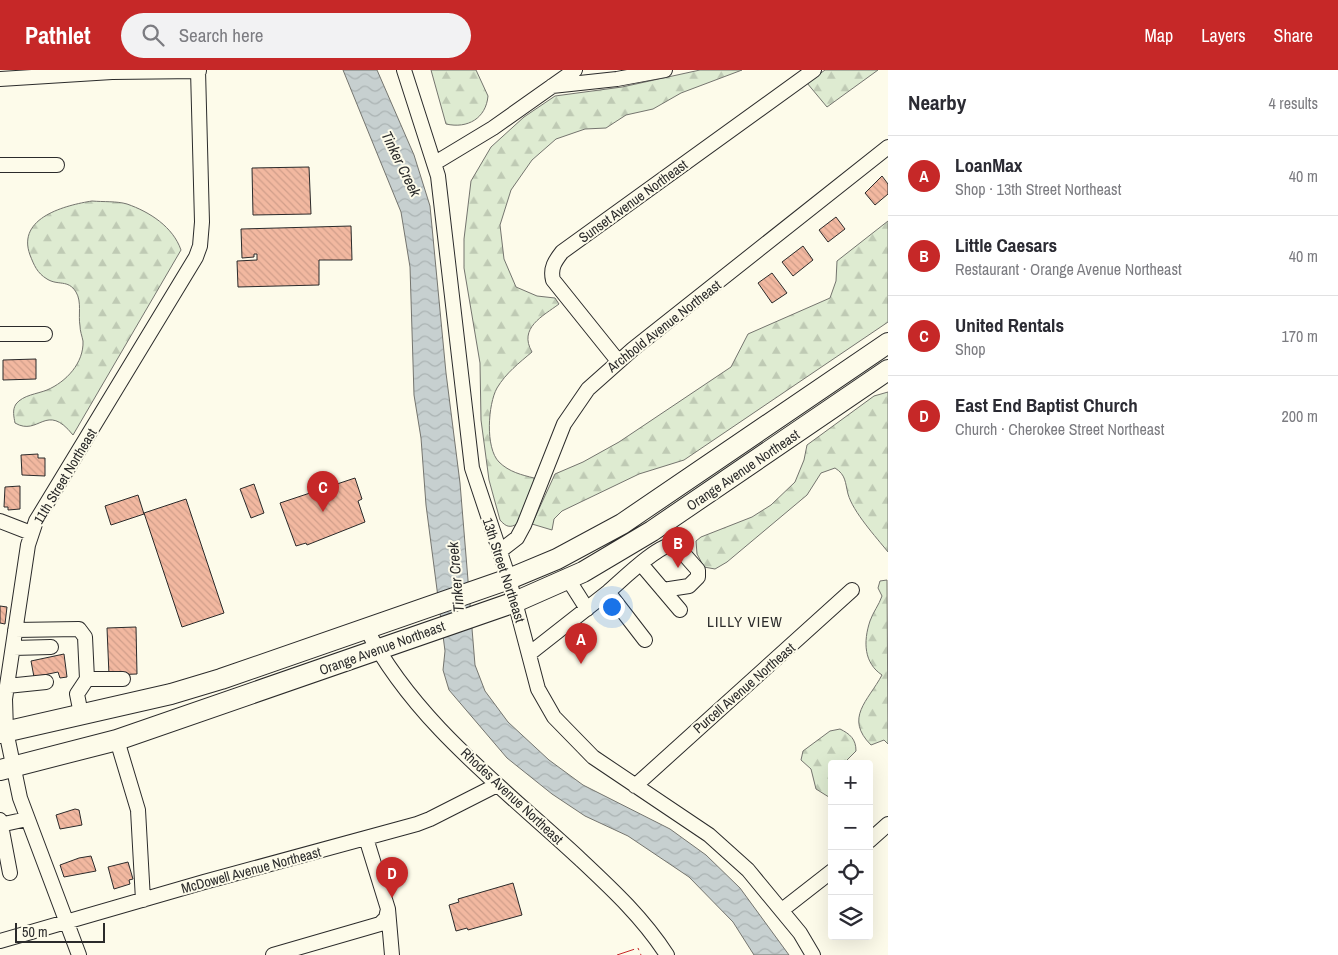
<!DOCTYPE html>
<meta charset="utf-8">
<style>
:root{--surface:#fff;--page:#f2f2f3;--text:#2b2b33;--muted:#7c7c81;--line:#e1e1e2;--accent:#c62828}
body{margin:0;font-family:"Archivo Narrow",sans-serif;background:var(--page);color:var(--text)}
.controls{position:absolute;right:15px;bottom:15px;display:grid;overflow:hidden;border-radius:5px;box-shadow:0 5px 20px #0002}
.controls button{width:45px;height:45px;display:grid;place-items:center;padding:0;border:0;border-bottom:1px solid var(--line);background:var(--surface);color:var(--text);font:25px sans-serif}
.scale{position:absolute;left:15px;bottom:12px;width:90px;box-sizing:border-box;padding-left:5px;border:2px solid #2b2b2b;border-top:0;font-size:14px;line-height:18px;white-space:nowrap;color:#2b2b2b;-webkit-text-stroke:4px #fdfbea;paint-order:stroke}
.you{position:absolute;left:611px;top:536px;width:18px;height:18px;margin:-12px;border:4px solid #fff;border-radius:50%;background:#1a73e8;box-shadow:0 0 0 8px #1a73e833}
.badge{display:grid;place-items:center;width:32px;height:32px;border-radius:50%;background:var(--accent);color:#fff;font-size:16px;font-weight:700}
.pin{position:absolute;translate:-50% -41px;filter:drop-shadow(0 1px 2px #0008)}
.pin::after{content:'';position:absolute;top:26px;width:18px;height:15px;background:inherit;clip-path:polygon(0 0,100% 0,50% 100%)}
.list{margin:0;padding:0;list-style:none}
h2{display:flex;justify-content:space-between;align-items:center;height:65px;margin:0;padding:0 20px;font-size:21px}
h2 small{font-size:16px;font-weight:400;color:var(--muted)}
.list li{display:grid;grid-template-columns:32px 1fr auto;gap:15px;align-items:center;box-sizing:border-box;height:80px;padding:0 20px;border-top:1px solid var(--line)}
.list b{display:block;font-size:19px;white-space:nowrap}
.list p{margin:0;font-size:16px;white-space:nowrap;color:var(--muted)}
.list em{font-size:16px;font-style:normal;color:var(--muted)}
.icon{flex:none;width:28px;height:28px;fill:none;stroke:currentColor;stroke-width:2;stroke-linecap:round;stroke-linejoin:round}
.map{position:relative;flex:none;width:888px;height:885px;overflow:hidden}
header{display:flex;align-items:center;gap:30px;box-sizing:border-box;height:70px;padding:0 25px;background:var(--accent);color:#fff}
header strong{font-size:24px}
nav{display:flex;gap:28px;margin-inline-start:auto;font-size:18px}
.search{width:350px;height:45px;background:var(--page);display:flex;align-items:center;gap:12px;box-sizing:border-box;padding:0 18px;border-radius:28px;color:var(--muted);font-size:19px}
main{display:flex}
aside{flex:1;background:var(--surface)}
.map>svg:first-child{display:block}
</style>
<header>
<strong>Pathlet</strong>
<div class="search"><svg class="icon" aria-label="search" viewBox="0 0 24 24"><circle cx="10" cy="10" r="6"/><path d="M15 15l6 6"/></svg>Search here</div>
<nav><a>Map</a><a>Layers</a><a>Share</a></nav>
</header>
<main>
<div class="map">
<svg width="888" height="885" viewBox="0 0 888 885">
<defs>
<pattern id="forest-firs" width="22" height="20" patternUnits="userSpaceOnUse" patternTransform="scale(1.25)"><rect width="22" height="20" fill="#deebd1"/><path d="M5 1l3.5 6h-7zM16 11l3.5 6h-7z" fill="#bfcab4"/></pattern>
<pattern id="water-waves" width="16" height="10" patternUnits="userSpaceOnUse" patternTransform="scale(1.25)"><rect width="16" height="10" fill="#c7d0d0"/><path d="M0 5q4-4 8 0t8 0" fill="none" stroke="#abb3b3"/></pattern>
<pattern id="building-back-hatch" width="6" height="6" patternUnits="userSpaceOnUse" patternTransform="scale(1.25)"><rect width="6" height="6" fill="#f2b8a0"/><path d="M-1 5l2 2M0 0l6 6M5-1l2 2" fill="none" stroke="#d09e8a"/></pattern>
</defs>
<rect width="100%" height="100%" fill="#fdfbea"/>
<!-- forest -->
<path fill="url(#forest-firs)" stroke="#74746e" d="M431,0h45l12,26c-2,22 -20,33 -42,28z
M700,0h42l-61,23 -28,16 -27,6 -20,13 -21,1 -29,10 -24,21 -21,30 -11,35 4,34 12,28 21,9 18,2 4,6c-16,12 -41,24 -27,48 -13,11 -26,21 -35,36 -9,16 -12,60 2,74 10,10 23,13 35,16l1,6 -18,40c-7,4 -11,3 -17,-4l-11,-40 -8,-60 -1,-57 -16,-95v-29l7,-58 20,-34 33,-30 31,-21 67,-9z
M825,0h53l-51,37 -20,-24z
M92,131c11,1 25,0 35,3 23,8 46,23 54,46l-108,185c-27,-34 -34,2 -58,-12 -1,-6 -3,-13 1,-19 7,-9 21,-10 31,-14 19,-8 37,-27 36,-49 -1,-5 -3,-10 -3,-15 -2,-11 2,-24 -4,-34 -8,-13 -18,-6 -29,-13 -10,-6 -13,-14 -17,-24 -14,-38 37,-50 62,-54z
M888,151v101l-204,138 -45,14 -77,37 -8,8 -2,11 -20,-6 23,-50 28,-12 36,-20 112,-75 17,-33 82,-36 6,-17 1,-20z
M888,322v160c-12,-15 -35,-40 -40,-58 -3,-12 -2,-19 -13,-26l-14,5 -14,22 -80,67 -12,7 -11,-2 -7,-13 -1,-13 5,-4 51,-20 19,-12 24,-23 9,-22 3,-15 67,-49z
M887,510l1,164 -4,-4 -13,5c-27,-27 -3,-44 11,-70 -18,-12 -19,-33 -12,-54 3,-9 9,-16 12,-25l-4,-8 2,-7z
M840,659c10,5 16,10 16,22l-9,9v4h-15v35l-16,-10 -5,-20 -10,-9 2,-9 27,-20z"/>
<!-- water -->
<path fill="url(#water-waves)" stroke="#74746e" d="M343,0h34l37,85 16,51 16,167 14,110 15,182 10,26 23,31 41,38 34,25 87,44 36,26 34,33 49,67h-35l-21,-33 -44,-45 -61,-41 -43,-20 -33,-22 -45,-36 -58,-68 -6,-20 2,-19 -19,-146 -5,-67 -7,-43 -4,-128 -9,-55z"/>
<!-- building -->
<path fill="url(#building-back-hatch)" stroke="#2b2b2b" d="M309,97l2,47 -58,1 -1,-47z
M882,106l6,8v10l-13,11 -10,-12z
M836,147l9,12 -17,13 -9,-12z
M351,156l1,34h-33v25l-81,2 -1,-26 20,-1v-6h-3v3l-12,1 -1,-29z
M803,176l10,14 -20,16 -11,-14z
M772,203l15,20 -15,10 -14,-20z
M36,289v20l-33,1v-20z
M38,384v4h7v18l-23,-1 -1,-20z
M355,408l7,21 -4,2 7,21 -58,23 -1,-2 -10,3 -16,-43z
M254,414l10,29 -13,5 -11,-29z
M20,416v23l-12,1v-3h-4l1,-20z
M138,425l6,19 -33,11 -6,-19z
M186,429l38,114 -42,14 -38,-114z
M0,536l7,1 -2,17 -5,-1z
M136,557l1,47 -28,1 -2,-47z
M64,584l3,23 -7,1 -2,-6 -24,5 -3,-16z
M75,739l4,1 3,15 -22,4 -4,-14z
M91,786l5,15 -32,6 -4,-12 19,-7z
M128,792l5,17 -4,1 1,4 -16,5 -6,-22z
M513,813l9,32 -54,15 -1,-2 -11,3 -7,-26 10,-3 -1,-3z"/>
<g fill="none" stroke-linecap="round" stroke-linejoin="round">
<defs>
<path id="minor" d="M404,0l34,106 34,292 37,111 29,110 16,28 39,40 116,78 39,35 52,63 13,22
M0,9l112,-7 87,-1
M552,16l65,-7 48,-9
M435,93l58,-35 82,-58
M0,95h57
M0,264h45
M618,291l-65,-81c-3,-12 2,-19 9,-28l252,-182
M0,451l31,12
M500,481l17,-13 7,-13 40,-101 24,-35 45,-40 255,-202
M641,494l39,46
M568,509l19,30
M608,522c14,-12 50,-48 67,-48l23,26v7l-9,9 -26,4
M366,558c49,95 139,161 215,232 32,30 62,58 86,95
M15,560l64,-1 6,8 2,42 -10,15 4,20
M13,578l38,-1
M529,584l79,-62 37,48
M87,609h36
M7,616l39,-4
M117,670l21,70 5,90
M635,716l217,-196
M0,750l10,53
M0,755l27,-6
M366,768l22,71 4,46
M869,771l19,-17
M782,840l50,-39
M0,871l204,-59 213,-58 13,-5 67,-34
M79,885l-59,-157 -14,-67 -1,-32 23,-154 8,-24 160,-264 4,-11 2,-24 -4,-152
M273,885l107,-31 6,-6 2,-9"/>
<path id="highway" d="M0,663l171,-39 50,-15 288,-100 48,-20 65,-35 266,-181
M0,700l117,-30 398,-138 68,-30 69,-41 236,-161"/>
</defs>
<!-- minor casing -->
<use href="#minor" stroke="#2b2b2b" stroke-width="16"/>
<!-- highway casing -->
<use href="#highway" stroke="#2b2b2b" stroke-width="22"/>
<!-- minor -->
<use href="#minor" stroke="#fdfbea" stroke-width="14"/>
<!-- highway -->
<use href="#highway" stroke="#fdfbea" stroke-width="20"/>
<!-- power -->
<path stroke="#c62828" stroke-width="1" stroke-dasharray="18 4 2.5 4" stroke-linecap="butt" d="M617,885l21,-7 3,7"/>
</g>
<g text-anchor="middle" stroke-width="4" stroke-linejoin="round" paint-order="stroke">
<!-- street labels -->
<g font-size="14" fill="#2b2b2b" stroke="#fdfbea">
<text transform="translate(633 131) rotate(-36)" y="5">Sunset Avenue Northeast</text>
<text transform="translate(664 256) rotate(-38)" y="5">Archbold Avenue Northeast</text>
<text transform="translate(743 400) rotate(-34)" y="5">Orange Avenue Northeast</text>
<text transform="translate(65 406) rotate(-59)" y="5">11th Street Northeast</text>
<text transform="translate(504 500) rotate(72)" y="5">13th Street Northeast</text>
<text transform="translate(382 578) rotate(-20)" y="5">Orange Avenue Northeast</text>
<text transform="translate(744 618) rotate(-41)" y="5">Purcell Avenue Northeast</text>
<text transform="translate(512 726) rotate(43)" y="5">Rhodes Avenue Northeast</text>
<text transform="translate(251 800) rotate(-15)" y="5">McDowell Avenue Northeast</text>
</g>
<!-- water labels -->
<g font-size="15" font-style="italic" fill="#2b2b2b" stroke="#fdfbea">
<text transform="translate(401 94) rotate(64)" y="5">Tinker Creek</text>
<text transform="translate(456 507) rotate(-95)" y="5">Tinker Creek</text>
</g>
<!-- neighbourhood labels -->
<g font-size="15" letter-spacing="1" fill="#2b2b2b" stroke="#fdfbea">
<text x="745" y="557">LILLY VIEW</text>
</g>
</g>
</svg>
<div class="controls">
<button>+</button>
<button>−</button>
<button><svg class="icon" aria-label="locate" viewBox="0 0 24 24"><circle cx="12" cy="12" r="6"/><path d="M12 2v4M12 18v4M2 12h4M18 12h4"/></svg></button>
<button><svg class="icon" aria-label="layers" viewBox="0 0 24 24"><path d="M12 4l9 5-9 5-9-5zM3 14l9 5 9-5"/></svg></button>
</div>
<div class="scale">50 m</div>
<div class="you"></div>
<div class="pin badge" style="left:581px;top:594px">A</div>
<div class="pin badge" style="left:678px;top:498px">B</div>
<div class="pin badge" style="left:323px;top:442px">C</div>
<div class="pin badge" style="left:392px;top:828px">D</div>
</div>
<aside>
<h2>Nearby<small>4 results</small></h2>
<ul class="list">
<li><span class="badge">A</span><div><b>LoanMax</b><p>Shop · 13th Street Northeast</p></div><em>40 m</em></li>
<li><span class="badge">B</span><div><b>Little Caesars</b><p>Restaurant · Orange Avenue Northeast</p></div><em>40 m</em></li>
<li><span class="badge">C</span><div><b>United Rentals</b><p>Shop</p></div><em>170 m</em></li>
<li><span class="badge">D</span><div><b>East End Baptist Church</b><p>Church · Cherokee Street Northeast</p></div><em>200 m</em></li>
</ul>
</aside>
</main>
